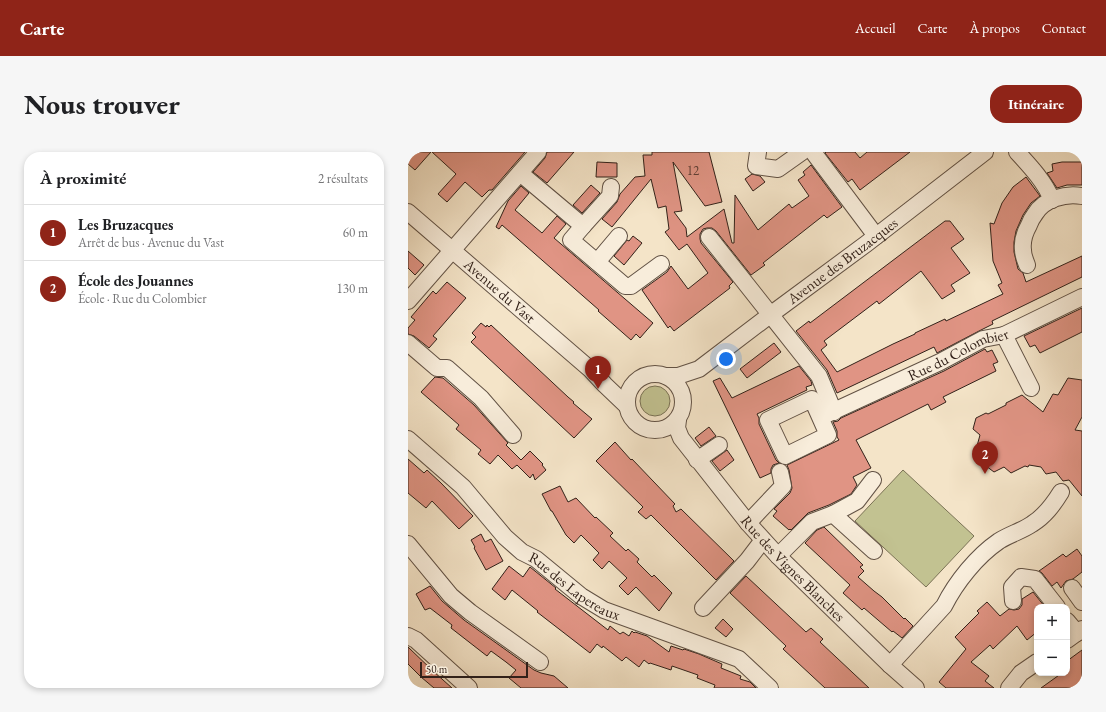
<!DOCTYPE html>
<html lang="fr">
<meta charset="utf-8">
<style>
:root{--surface:#fff;--page:#f6f6f6;--text:#202124;--muted:#757577;--line:#e0e0e0;--accent:#8f2418}
body{margin:0;font-family:"EB Garamond",serif;background:var(--page);color:var(--text)}
.controls{position:absolute;right:12px;bottom:12px;display:grid;overflow:hidden;border-radius:8px;box-shadow:0 2px 6px #0003}
.controls button{width:36px;height:36px;display:grid;place-items:center;padding:0;border:0;border-bottom:1px solid var(--line);background:var(--surface);color:var(--text);font:20px sans-serif}
.scale{position:absolute;left:12px;bottom:10px;width:108px;box-sizing:border-box;padding-left:4px;border:2px solid #322119;border-top:0;font-size:11px;line-height:14px;white-space:nowrap;color:#322119;-webkit-text-stroke:3px #f8eddb;paint-order:stroke}
.you{position:absolute;left:318px;top:207px;width:14px;height:14px;margin:-10px;border:3px solid #fff;border-radius:50%;background:#1a73e8;box-shadow:0 0 0 6px #1a73e833}
.badge{display:grid;place-items:center;width:26px;height:26px;border-radius:50%;background:var(--accent);color:#fff;font-size:13px;font-weight:700}
.pin{position:absolute;translate:-50% -33px;filter:drop-shadow(0 1px 2px #0008)}
.pin::after{content:'';position:absolute;top:21px;width:14px;height:12px;background:inherit;clip-path:polygon(0 0,100% 0,50% 100%)}
.list{margin:0;padding:0;list-style:none}
h2{display:flex;justify-content:space-between;align-items:center;height:52px;margin:0;padding:0 16px;font-size:17px}
h2 small{font-size:13px;font-weight:400;color:var(--muted)}
.list li{display:grid;grid-template-columns:26px 1fr auto;gap:12px;align-items:center;box-sizing:border-box;height:56px;padding:0 16px;border-top:1px solid var(--line)}
.list b{display:block;font-size:15px;white-space:nowrap}
.list p{margin:0;font-size:13px;white-space:nowrap;color:var(--muted)}
.list em{font-size:13px;font-style:normal;color:var(--muted)}
.map{position:relative;flex:none;width:674px;height:536px;overflow:hidden;border-radius:16px}
header{display:flex;align-items:center;gap:24px;box-sizing:border-box;height:56px;padding:0 20px;background:var(--accent);color:#fff}
header strong{font-size:19px}
nav{display:flex;gap:22px;margin-inline-start:auto;font-size:14px}
.intro{display:flex;align-items:center;justify-content:space-between;box-sizing:border-box;height:96px;padding:0 24px}
h1{margin:0;font-size:28px}
.button{padding:10px 18px;border-radius:16px;background:var(--accent);color:#fff;font-size:14px;font-weight:700}
main{display:flex;gap:24px;padding:0 24px}
aside{flex:1;background:var(--surface);border-radius:16px;box-shadow:0 2px 6px #0003}
.map>svg:first-child{display:block}
</style>
<header>
<strong>Carte</strong>
<nav><a>Accueil</a><a>Carte</a><a>À propos</a><a>Contact</a></nav>
</header>
<div class="intro"><h1>Nous trouver</h1><a class="button">Itinéraire</a></div>
<main>
<aside>
<h2>À proximité<small>2 résultats</small></h2>
<ul class="list">
<li><span class="badge">1</span><div><b>Les Bruzacques</b><p>Arrêt de bus · Avenue du Vast</p></div><em>60 m</em></li>
<li><span class="badge">2</span><div><b>École des Jouannes</b><p>École · Rue du Colombier</p></div><em>130 m</em></li>
</ul>
</aside>
<div class="map">
<svg width="674" height="536" viewBox="0 0 674 536">
<rect width="100%" height="100%" fill="#f4e4c8"/>
<filter id="stains"><feTurbulence type="fractalNoise" baseFrequency=".005" numOctaves="4"/><feColorMatrix values="0 0 0 0 .2 0 0 0 0 .09 0 0 0 0 .02 0 0 0 .5 -.17"/></filter>
<radialGradient id="worn" r=".72"><stop offset=".6" stop-color="#630" stop-opacity="0"/><stop offset="1" stop-color="#630" stop-opacity=".3"/></radialGradient>
<!-- green -->
<path fill="#c2c291" stroke="#7a7255" d="M232 249a15 15 0 1 1 30 0a15 15 0 1 1-30 0Z
M495,318l71,66 -48,51 -71,-66z"/>
<!-- building -->
<path fill="#e09484" stroke="#322119" d="M0,0h23l-16,18 -7,-6z
M24,0h93l-33,38h-3l-7,7 -17,-15 -18,20 -9,-8 18,-20z
M139,0h27l-27,31 -14,-11 12,-14z
M244,0h57l13,50 -17,4 -32,-44 9,49 -8,1 12,16 1,9 37,-28 8,34h2l1,-48 23,35 31,-26 3,4 17,-12 -11,-16 7,-5 -2,-3 8,-7 31,42 -15,11 -3,-3 -61,48 2,2 -14,10 -35,-44 -4,-3h-5l-4,1 -3,5v5l1,4 32,39 -4,4 1,2 -56,43 -4,-5 -2,2 -26,-38 25,-18 4,-6 17,23 20,-16 -21,-29 -8,6 -14,-18 4,-3 -3,-23 -8,2 -7,-29 -39,48 -10,-8 15,-17 3,-8 15,-17 10,-1 -2,-21h9z
M418,0h29l5,6 7,-6h43l-50,38 -8,-11 -4,3 -23,-29z
M189,10l20,1v14h-21z
M654,10h20v23h-15l-10,3 -10,-15 6,-2 -1,-7z
M344,22l8,2 5,6 -12,9 -8,-12z
M618,25l14,19 -9,7 -8,12 -7,16 -2,11v10l4,17 5,4 3,9 56,-26v21l-90,44 1,3 -14,7 -42,22 -3,-6 -97,46 -10,-23 -31,-39 13,-10 1,2 135,-102h5l14,18 -13,9 19,25 -19,12 4,6 -13,8 -21,-28 -42,33 -2,-3 -53,40 3,4 -6,5 16,22 56,-28 22,-10v-1l30,-14 1,2 57,-27 -5,-9 4,-2 -9,-22 -3,-38 4,1 8,-21 11,-16z
M183,33l9,8 -18,20 -9,-8z
M113,34l8,7 -14,17 27,23 15,-17 9,8 -12,14 99,85 -13,15 -4,-4 -5,6 -33,-29 1,-1 -97,-85 -3,4 -3,-2 12,-26z
M225,84l9,7 -18,22 -10,-9 13,-16 2,1z
M0,99l16,14 -9,10 -7,-7z
M39,130l19,16 -33,38 4,3 -8,9 -15,-12 -6,-2v-6l7,-8 -4,-3 22,-26 3,3z
M674,156v24l-42,21 -5,-8 -5,2 -6,-11z
M73,171l5,4 1,-2 2,2 2,-2 77,72 6,5 -1,1 19,16 -18,19 -103,-96 5,-5 -4,-4z
M366,191l7,9 -34,26 -7,-9z
M577,197l2,3 5,-2 6,12 -5,2 3,7 -53,26 3,5 -15,8 -3,-6 -72,36 15,28 -18,9 4,8 -6,9 -22,11 -21,8 -17,17 -1,-1 -1,1 -16,-14 4,-5 -3,-2 16,-16 2,-5 -3,-18 -2,-5 52,-25 -2,-3v-6l-4,-9 5,-1 3,-3 103,-47z
M391,214l12,15 1,4 -6,2 1,3 -50,24 2,4v6l17,36 3,3 -6,2 -2,4v4l-11,5 -47,-97 7,-3 12,20z
M27,225l8,1 31,27 34,38 -2,2 15,15 9,-9 13,13 -1,1 4,5 -11,10 -2,-6 -3,4 -13,-13 -5,4 -14,-14 -8,9 -12,-10 3,-4 -25,-21 3,-4 -38,-33z
M660,226l14,2v37l-7,13 7,1v65l-13,-16 -6,1 -7,-9 -10,2 -5,-7 -12,-2 -1,2 -3,-1 -14,7 -7,-6 -10,5 -8,-6 3,-11 -12,-9 3,-11 -7,-6 3,-11 10,-5 2,1 18,-9v-2l16,-8 21,17 10,-18 5,1z
M301,275l7,9 -15,10 -6,-8z
M207,290l16,18 1,-1 43,45 -2,2 3,6 5,-3 53,52 -18,19 -65,-65 -5,4 -8,-7 5,-5 -47,-46z
M319,298l7,10 -14,11 -8,-10z
M0,307l16,14 3,-3 14,13 32,33 -14,13 -27,-28 -6,7 -18,-15z
M152,334l8,16 8,-4 19,20 1,-1 17,16 -3,3 16,15 2,-2 11,10 -2,3 15,15 2,-2 18,18 -13,18 -23,-24 -8,8 -9,-9 8,-8 -18,-17 -7,8 -9,-9 6,-7 -18,-18 -7,8 -8,-8 -14,-24h-1l-9,-17z
M416,375l39,38 -3,2 4,4 -6,6 16,14 8,6 22,22 1,-1 8,8 -11,12 -9,-7 -1,1 -28,-24 -2,2 -19,-17 7,-8 -45,-42 12,-13z
M73,382l4,8 6,-3 12,22 -17,9 -12,-22 1,-1 -4,-7z
M669,397l5,7v16l-9,7 -7,2 -5,7 -4,-6 -5,4 -10,-13 -3,-2 24,-17 3,3z
M101,414l14,11 7,-10 26,21 -1,1 53,41 2,-4 10,8 3,-2 6,4 3,-5 2,2 1,-1 12,4 22,16 2,-6 12,4 1,-1 15,5 23,10 -1,4 20,8 -1,3 10,3 6,6h-42l1,-3 -18,-7 1,-3 -26,-9 -1,4 -21,-7 -1,1 -5,-4 -5,7 -13,-10 -4,4 -19,-15 -1,2 -5,-4 -7,9 -53,-41 1,-1 -26,-21 -7,10 -13,-11z
M338,424l60,56 5,-4 12,11 -3,3 49,46h-44l-42,-39 3,-3 -56,-53z
M22,434l12,15 22,19 70,50 7,3 13,3 14,12h-47l-12,-10 7,-8 -10,-8 -15,-11 -4,5 -36,-28 1,-3 -22,-17 -5,2 -9,-16z
M625,440l12,15h-8v25l-10,8 -10,-14 -24,23 -3,-4 -19,17 18,14 -4,5 9,7h-48l-7,-6 27,-33 -11,-12 24,-24 -2,-2 10,-9 13,14 9,-7 5,1 5,-1 3,-4v-6z
M315,467l10,10 -7,8 -11,-9z
M0,495l25,24 19,17h-18l-13,-11 -13,-13z
M674,498v32l-8,6h-33l21,-15h5v-12z"/>
<g fill="none" stroke-linecap="round" stroke-linejoin="round">
<defs>
<g id="minor">
<path d="M350,0l-2,14 22,3 24,-17"/>
<path d="M405,0l63,84"/>
<path d="M609,0c13,14 28,30 35,48"/>
<path d="M112,21l63,53 -12,14 54,46h6l30,-22"/>
<path id="s1" d="M0,60l183,158 14,15 22,21"/>
<path d="M175,74l27,-30 1,-9"/>
<path d="M301,85l110,139 15,36"/>
<path d="M189,110l22,-26"/>
<path d="M619,113c-2,-5 -4,-10 -4,-15 -1,-8 2,-18 6,-25 1,-3 3,-7 6,-11 9,-15 30,-21 47,-18"/>
<path d="M0,149l130,-149"/>
<path d="M596,183l27,53"/>
<path d="M0,191l29,25h10l34,30 32,37"/>
<circle cx="247" cy="250" r="28"/>
<path id="s2" d="M258,224h12l21,-7 71,-54 96,-71 119,-92"/>
<path d="M404,247l16,36 -43,21 -17,-36z"/>
<path id="s3" d="M413,265l119,-55 43,-23 21,-4 78,-38"/>
<path id="s4" d="M270,268l-1,8 4,10 67,85 30,33 112,109 26,23"/>
<path id="s5" d="M0,287l55,48 42,50 17,15 14,7 45,37 23,14 135,49 31,29"/>
<path d="M289,308l22,-15"/>
<path d="M425,362l41,37"/>
<path d="M340,371l35,-37 -3,-14"/>
<path d="M0,392l43,52 19,16 70,50"/>
<path d="M370,404l34,-34 21,-8 24,-13 16,-21"/>
<path d="M664,436l10,14"/>
<path d="M605,449l-1,-14 9,-10 14,2 22,28"/>
<path d="M295,456l44,-47 16,-21"/>
<path d="M659,469l10,12"/>
<path d="M0,484l8,4 53,48"/>
<path d="M659,488l15,-11"/>
<path d="M482,513l54,-59c12,-24 33,-50 55,-65 11,-7 23,-10 33,-17 13,-8 21,-19 29,-32"/>
<path d="M601,536l12,-15 16,-11"/>
</g>
</defs>
<!-- minor casing -->
<use href="#minor" stroke="#625245" stroke-width="18"/>
<!-- minor -->
<use href="#minor" stroke="#f8eddb" stroke-width="16"/>
</g>
<g text-anchor="middle" stroke-width="4" stroke-linejoin="round" paint-order="stroke">
<!-- number labels -->
<g font-size="13" fill="#5e3e34">
<text x="285" y="23">12</text>
</g>
<!-- street labels -->
<g font-size="15" fill="#322119" stroke="#f8eddb">
<text dy="5" stroke="none"><textPath href="#s2" startOffset="214">Avenue des Bruzacques</textPath></text>
<text dy="5" stroke="none"><textPath href="#s1" startOffset="121">Avenue du Vast</textPath></text>
<text dy="5" stroke="none"><textPath href="#s3" startOffset="151">Rue du Colombier</textPath></text>
<text dy="5" stroke="none"><textPath href="#s4" startOffset="191">Rue des Vignes Blanches</textPath></text>
<text dy="5" stroke="none"><textPath href="#s5" startOffset="224">Rue des Lapereaux</textPath></text>
</g>
</g>
<rect width="100%" height="100%" filter="url(#stains)"/>
<rect width="100%" height="100%" fill="url(#worn)"/>
</svg>
<div class="controls">
<button>+</button>
<button>−</button>
</div>
<div class="scale">50 m</div>
<div class="you"></div>
<div class="pin badge" style="left:190px;top:237px">1</div>
<div class="pin badge" style="left:577px;top:322px">2</div>
</div>
</main>
